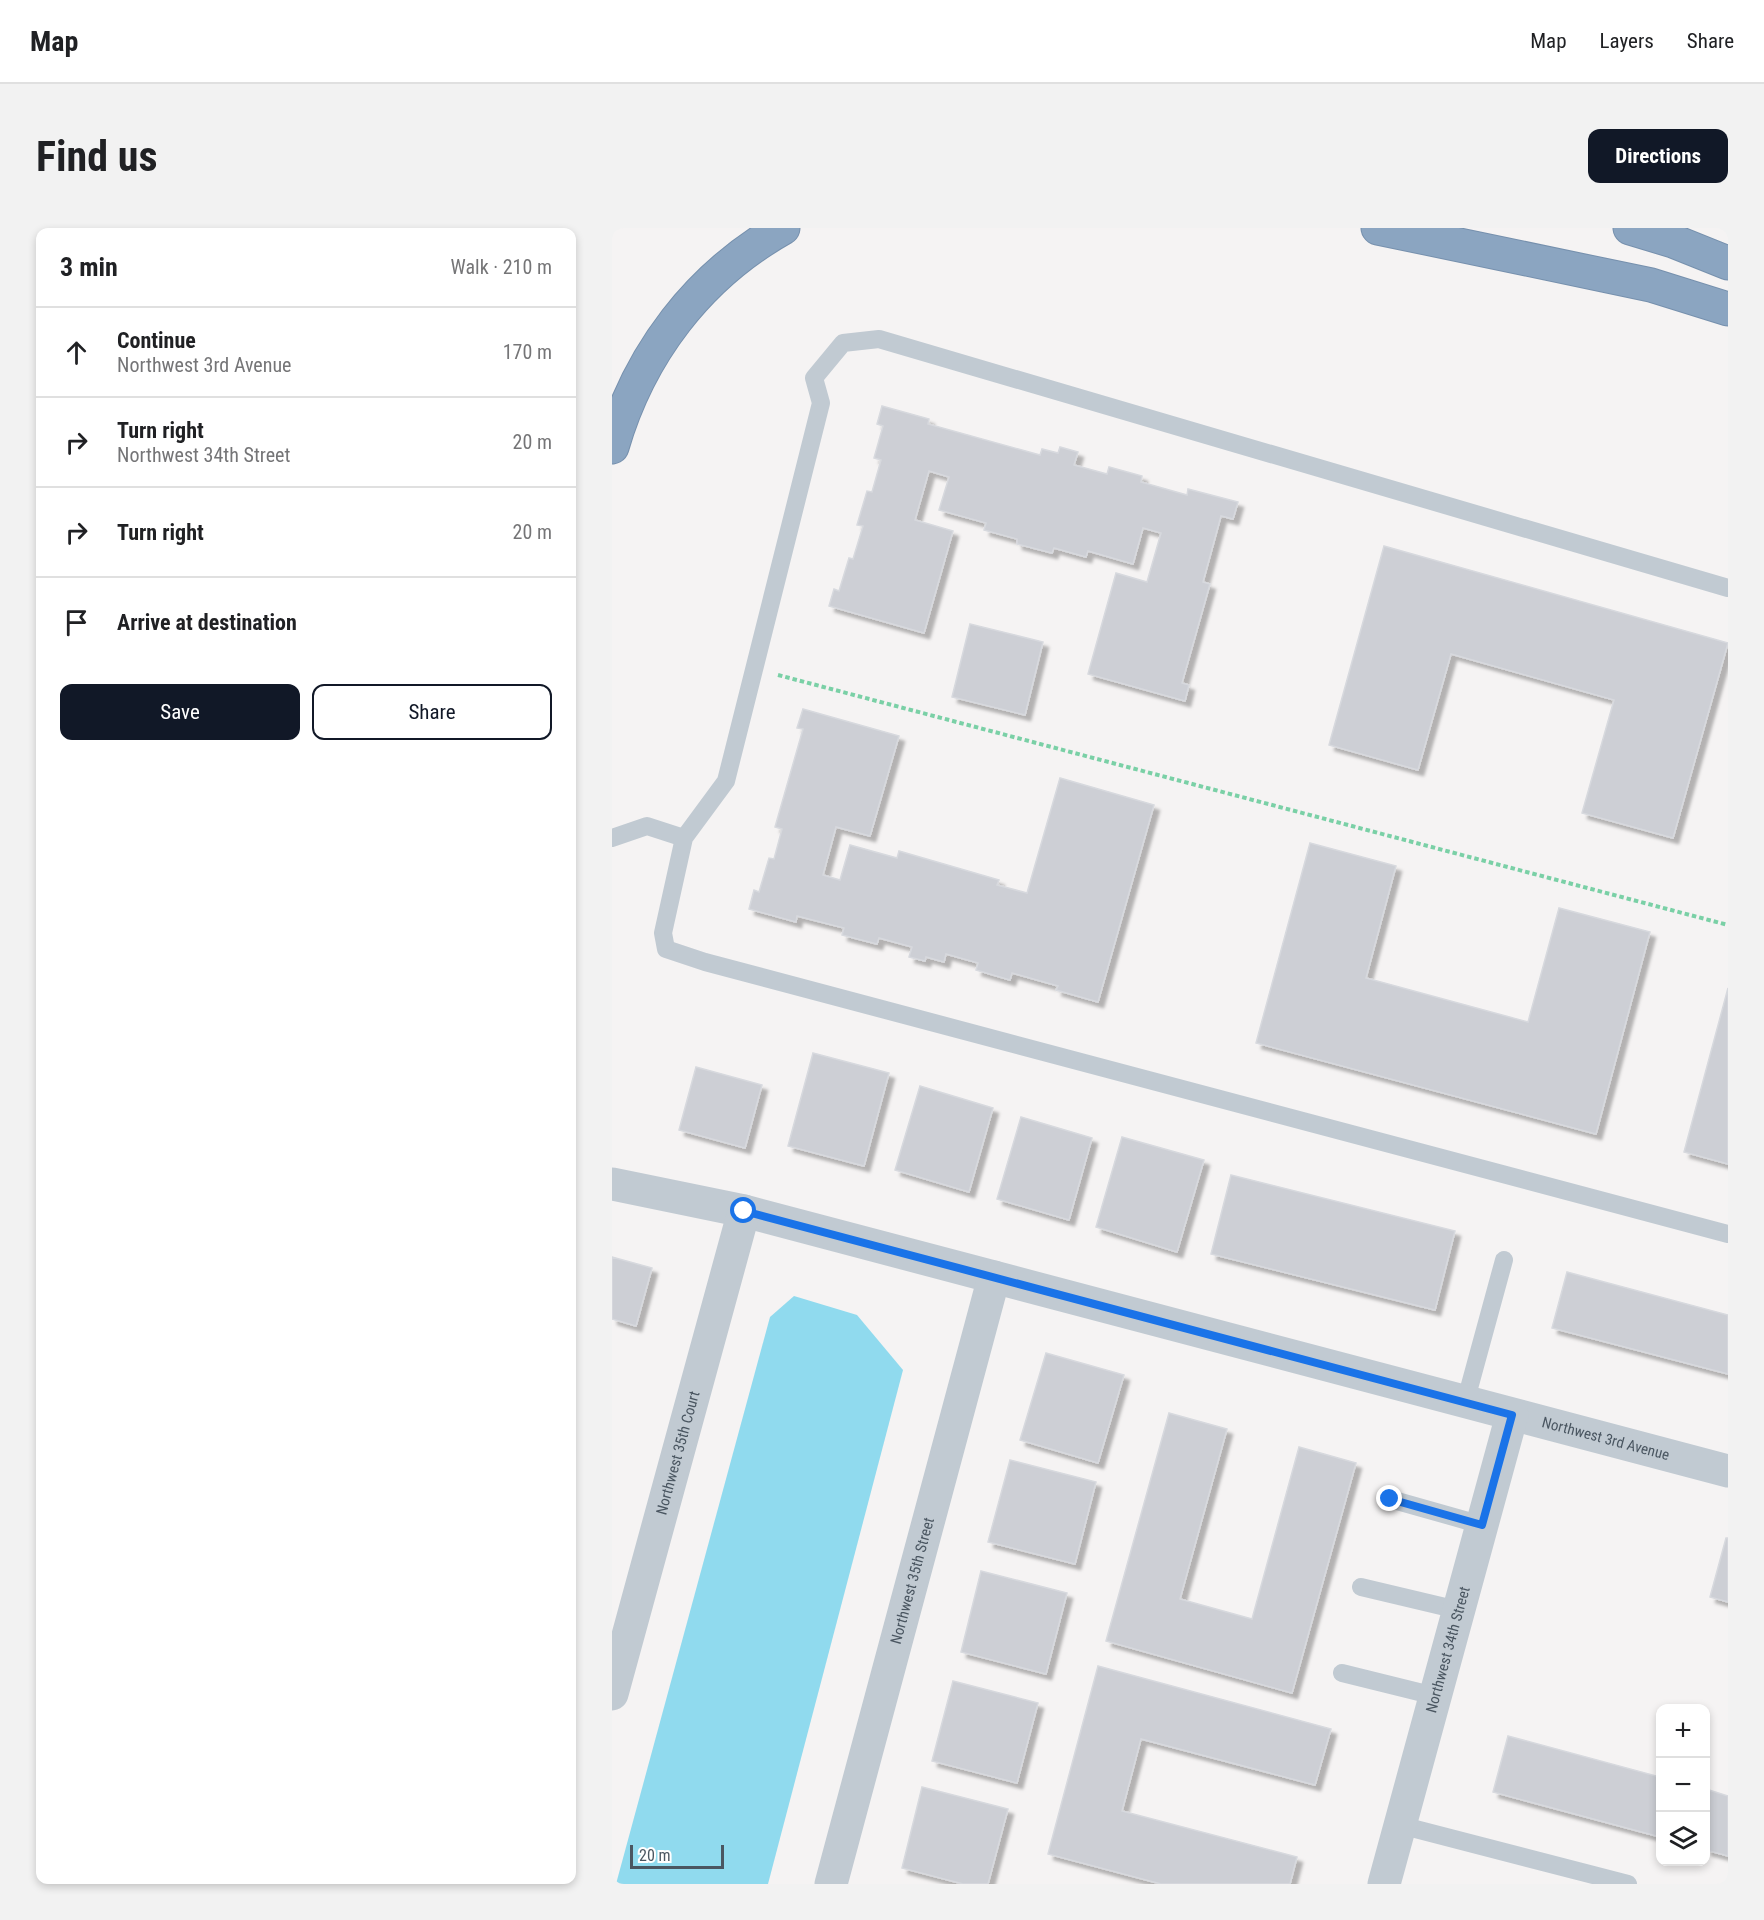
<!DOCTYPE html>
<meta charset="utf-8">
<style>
:root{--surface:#fff;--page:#f2f2f2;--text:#202124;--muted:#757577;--line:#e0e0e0;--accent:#111827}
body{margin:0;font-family:"Roboto Condensed",sans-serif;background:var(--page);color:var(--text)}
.controls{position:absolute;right:18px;bottom:18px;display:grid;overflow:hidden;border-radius:12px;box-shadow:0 3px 9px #0003}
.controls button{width:54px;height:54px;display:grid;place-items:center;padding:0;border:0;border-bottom:2px solid var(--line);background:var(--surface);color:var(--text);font:30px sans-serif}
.scale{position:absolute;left:18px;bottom:15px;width:94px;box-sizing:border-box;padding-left:6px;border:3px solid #4a5661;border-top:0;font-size:16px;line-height:21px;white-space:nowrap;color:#4a5661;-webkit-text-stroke:4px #fff;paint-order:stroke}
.stop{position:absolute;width:18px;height:18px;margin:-14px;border:4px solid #1a73e8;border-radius:50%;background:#fff}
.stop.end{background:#1a73e8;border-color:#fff;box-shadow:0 2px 6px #0008}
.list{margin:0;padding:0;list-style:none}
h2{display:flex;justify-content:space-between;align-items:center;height:78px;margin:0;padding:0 24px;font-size:26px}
h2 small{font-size:20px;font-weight:400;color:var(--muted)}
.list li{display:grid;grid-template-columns:39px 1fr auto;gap:18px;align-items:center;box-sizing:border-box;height:90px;padding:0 24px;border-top:2px solid var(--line)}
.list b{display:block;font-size:22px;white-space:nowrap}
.list p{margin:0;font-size:20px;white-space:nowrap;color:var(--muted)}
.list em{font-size:20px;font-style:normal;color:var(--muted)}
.actions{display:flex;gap:12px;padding:18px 24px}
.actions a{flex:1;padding:14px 0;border:2px solid var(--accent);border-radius:12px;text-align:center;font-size:21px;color:var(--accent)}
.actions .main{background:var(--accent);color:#fff}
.icon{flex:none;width:33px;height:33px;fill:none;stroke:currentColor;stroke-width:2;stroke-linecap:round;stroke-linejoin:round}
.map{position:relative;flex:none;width:1116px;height:1656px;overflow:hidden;border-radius:12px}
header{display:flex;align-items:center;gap:36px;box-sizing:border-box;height:84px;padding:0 30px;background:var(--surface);border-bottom:2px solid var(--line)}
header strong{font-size:28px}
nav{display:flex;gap:33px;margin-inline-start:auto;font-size:21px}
.intro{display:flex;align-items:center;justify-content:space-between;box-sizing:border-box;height:144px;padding:0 36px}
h1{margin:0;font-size:42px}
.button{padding:15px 27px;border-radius:12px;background:var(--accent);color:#fff;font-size:21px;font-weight:700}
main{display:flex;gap:36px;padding:0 36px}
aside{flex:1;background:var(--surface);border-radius:12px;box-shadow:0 3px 9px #0003}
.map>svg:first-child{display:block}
</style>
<header>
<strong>Map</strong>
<nav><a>Map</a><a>Layers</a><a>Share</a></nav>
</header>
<div class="intro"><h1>Find us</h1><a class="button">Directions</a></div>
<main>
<aside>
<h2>3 min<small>Walk · 210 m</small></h2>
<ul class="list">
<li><svg class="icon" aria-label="ahead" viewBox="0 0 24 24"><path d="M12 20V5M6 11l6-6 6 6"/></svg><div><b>Continue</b><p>Northwest 3rd Avenue</p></div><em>170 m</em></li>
<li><svg class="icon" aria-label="right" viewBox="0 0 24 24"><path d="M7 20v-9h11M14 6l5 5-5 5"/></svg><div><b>Turn right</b><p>Northwest 34th Street</p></div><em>20 m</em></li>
<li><svg class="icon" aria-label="right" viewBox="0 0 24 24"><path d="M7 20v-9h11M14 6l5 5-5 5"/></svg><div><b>Turn right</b></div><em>20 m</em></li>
<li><svg class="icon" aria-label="arrive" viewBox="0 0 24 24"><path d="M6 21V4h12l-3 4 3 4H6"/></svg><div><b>Arrive at destination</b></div></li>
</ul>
<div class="actions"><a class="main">Save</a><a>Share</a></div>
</aside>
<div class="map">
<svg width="1116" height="1656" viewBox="0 0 1116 1656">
<defs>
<filter id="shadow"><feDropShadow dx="5.5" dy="5.5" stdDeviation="1.5" flood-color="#0004"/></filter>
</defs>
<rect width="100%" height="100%" fill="#f5f3f3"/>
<!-- water -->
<path fill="#90daee" d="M182,1068l63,19 46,55 -135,514h-152l154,-567z"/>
<!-- building -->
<path fill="#cdcfd5" stroke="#d7d9de" stroke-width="1.5" filter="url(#shadow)" d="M270,178l47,13 -1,5 112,31 2,-6 16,4 2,-6 18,5 -4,13 33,9 2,-7 33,9 -1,6 46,13 1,-6 50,13 -5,17 -12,-3 -18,66 7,2 -28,99 7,2 -4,16 -97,-27 28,-101 31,9 14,-49 -18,-5 -10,36 -45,-13 -2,6 -32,-9 -2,5 -35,-9v-5l-33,-9 2,-7 -47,-13 10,-33 -20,-6 -14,49 38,11 -29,102 -95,-27 5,-17 5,2 10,-33 4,1 10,-33 -6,-1 10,-34 5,1 9,-32 -7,-2 9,-32 -6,-2z
M772,318l344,97 -55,195 -91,-25 32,-113 -163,-46 -33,116 -89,-25z
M358,396l73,18 -18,73 -73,-18z
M191,481l96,27 -29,100 -34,-9 -13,48 17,5 10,-35 47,13 2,-7 100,29 -2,5 30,8 33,-115 94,27 -56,197 -42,-12 2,-4 -46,-13 -2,7 -34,-10 2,-7 -32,-9 -2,8 -18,-5 -1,4 -16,-4 3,-10 -33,-9 -2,6 -35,-9 2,-7 -47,-12 -1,6 -47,-13 5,-19 5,2 10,-34 5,1 8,-30 -7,-2 28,-98 -6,-1z
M698,615l86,23 -30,112 162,44 31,-114 91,24 -54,202 -340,-91z
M1116,760v176l-44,-12z
M201,825l76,20 -25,93 -76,-20z
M84,839l66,18 -17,63 -66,-18z
M308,858l73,22 -24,84 -74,-22z
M409,889l71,21 -23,82 -72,-21z
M510,909l82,23 -27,92 -81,-25z
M619,947l224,56 -20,79 -224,-56z
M0,1029l40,11 -16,58 -24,-7z
M955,1044l161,43v59l-176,-46z
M434,1125l78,22 -26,88 -78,-23z
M557,1185l58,16 -47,170 72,20 47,-172 57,16 -64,230 -186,-52z
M398,1232l86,22 -21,82 -87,-22z
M1114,1310h2v64l-18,-5z
M369,1343l86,22 -21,81 -85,-22z
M486,1438l233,63 -16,56 -174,-46 -19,72 175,46 -7,27h-129l-113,-30z
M341,1453l85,22 -21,80 -85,-22z
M896,1508l152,41v60l-167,-45z
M310,1559l86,22 -20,75h-25l-61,-16z
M1094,1561l22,7v60l-22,-6z"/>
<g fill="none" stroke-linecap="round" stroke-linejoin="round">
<defs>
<path id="highway" d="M766,0l273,57 77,24
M1018,0l43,13 55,22
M0,219c27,-93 86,-171 171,-219"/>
</defs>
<!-- highway casing -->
<use href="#highway" stroke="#7690ad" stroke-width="35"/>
<!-- path -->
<path stroke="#7ad0a6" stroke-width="4" stroke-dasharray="4.5 3" stroke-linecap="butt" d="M166,447l950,250"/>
<!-- lane -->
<path stroke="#c1cad2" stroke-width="18" d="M1116,360l-849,-249 -36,4 -29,35 7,25 -95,378 -42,57 -21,95 3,16 39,13 1023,272
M0,610l35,-12 37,12
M853,1175l39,-143
M778,1271l92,26
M749,1359l97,23
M730,1445l93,23
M788,1597l228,59"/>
<!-- street -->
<g stroke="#c1cad2" stroke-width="33">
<path id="s1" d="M0,956l132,27 984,260"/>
<path id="s2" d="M0,1466l132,-483"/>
<path id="s3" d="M219,1656l163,-607"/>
<path id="s4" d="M772,1656l128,-469"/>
</g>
<!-- highway -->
<use href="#highway" stroke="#8ba5c1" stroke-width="33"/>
</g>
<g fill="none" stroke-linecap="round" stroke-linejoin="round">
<!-- route -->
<path stroke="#1a73e8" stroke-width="8" d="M132,983l768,204 -30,110 -92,-26"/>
</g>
<g text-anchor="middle" stroke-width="4.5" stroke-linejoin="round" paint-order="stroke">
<!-- street labels -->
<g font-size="15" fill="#4a5661" stroke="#fff">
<text dy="5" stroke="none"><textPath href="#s1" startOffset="1026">Northwest 3rd Avenue</textPath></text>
<text dy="5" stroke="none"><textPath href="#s2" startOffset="250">Northwest 35th Court</textPath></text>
<text dy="5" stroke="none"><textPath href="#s3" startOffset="314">Northwest 35th Street</textPath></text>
<text dy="5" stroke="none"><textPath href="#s4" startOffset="243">Northwest 34th Street</textPath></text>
</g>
</g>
</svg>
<div class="controls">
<button>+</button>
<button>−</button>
<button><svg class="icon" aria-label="layers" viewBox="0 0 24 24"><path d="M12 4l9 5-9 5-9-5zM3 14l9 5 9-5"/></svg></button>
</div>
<div class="scale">20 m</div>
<div class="stop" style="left:132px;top:983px"></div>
<div class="stop end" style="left:778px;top:1271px"></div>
</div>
</main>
